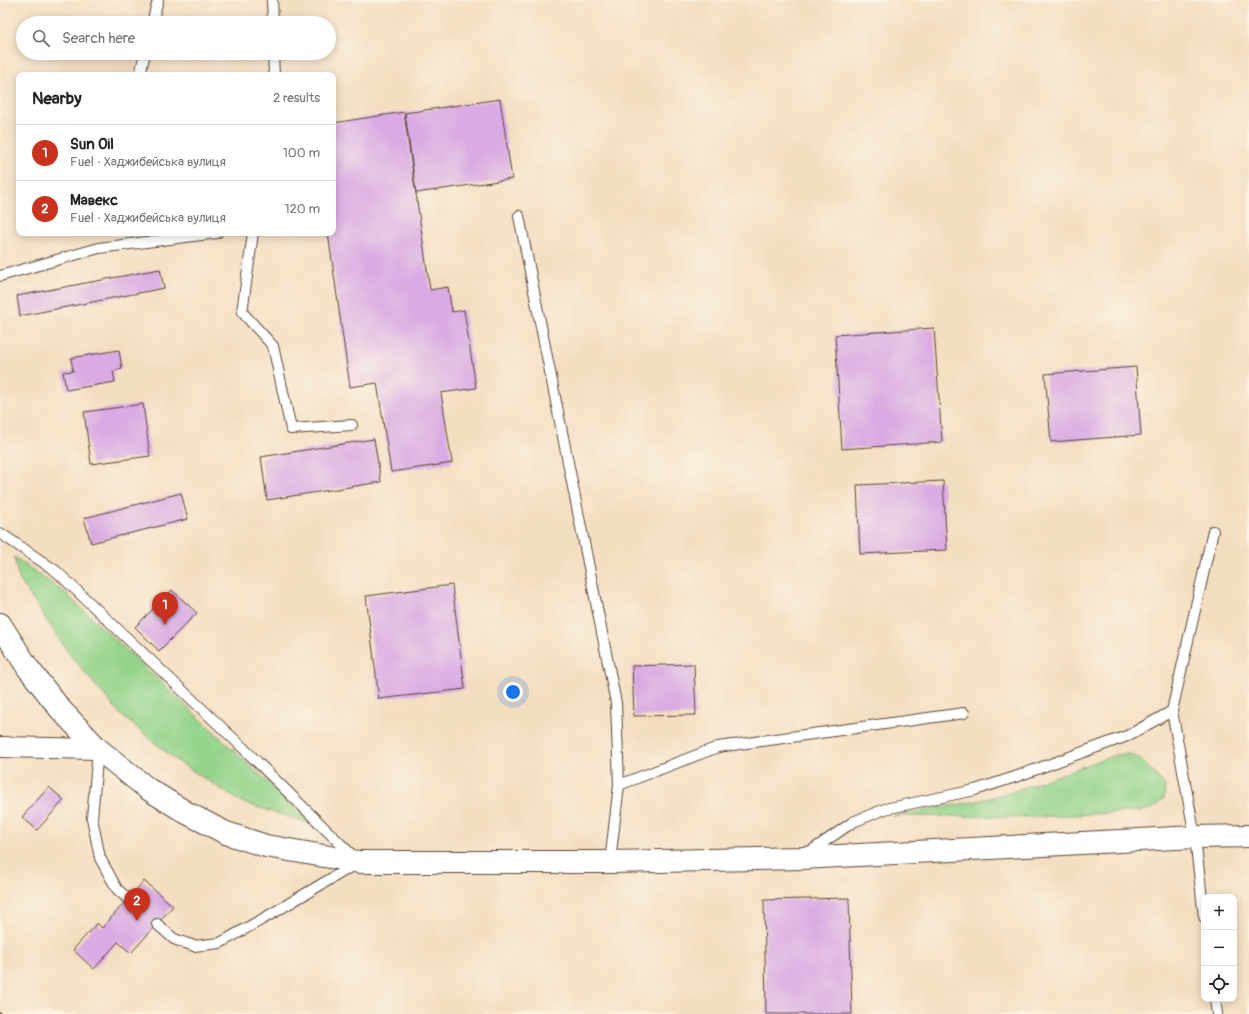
<!DOCTYPE html>
<meta charset="utf-8">
<style>
:root{--surface:#fff;--page:#f6f6f6;--text:#222;--muted:#767676;--line:#e0e0e0;--accent:#c8321e}
body{margin:0;font-family:Pangolin,sans-serif;background:var(--page);color:var(--text)}
.controls{position:absolute;right:12px;bottom:12px;display:grid;overflow:hidden;border-radius:8px;box-shadow:0 2px 10px #0003}
.controls button{width:36px;height:36px;display:grid;place-items:center;padding:0;border:0;border-bottom:1px solid var(--line);background:var(--surface);color:var(--text);font:20px sans-serif}
.you{position:absolute;left:513px;top:692px;width:14px;height:14px;margin:-10px;border:3px solid #fff;border-radius:50%;background:#1a73e8;box-shadow:0 0 0 6px #1a73e833}
.badge{display:grid;place-items:center;width:26px;height:26px;border-radius:50%;background:var(--accent);color:#fff;font-size:13px;font-weight:700}
.pin{position:absolute;translate:-50% -33px;filter:drop-shadow(0 1px 2px #0008)}
.pin::after{content:'';position:absolute;top:21px;width:14px;height:12px;background:inherit;clip-path:polygon(0 0,100% 0,50% 100%)}
.list{margin:0;padding:0;list-style:none}
h2{display:flex;justify-content:space-between;align-items:center;height:52px;margin:0;padding:0 16px;font-size:17px}
h2 small{font-size:13px;font-weight:400;color:var(--muted)}
.list li{display:grid;grid-template-columns:26px 1fr auto;gap:12px;align-items:center;box-sizing:border-box;height:56px;padding:0 16px;border-top:1px solid var(--line)}
.list b{display:block;font-size:15px;white-space:nowrap}
.list p{margin:0;font-size:13px;white-space:nowrap;color:var(--muted)}
.list em{font-size:13px;font-style:normal;color:var(--muted)}
.icon{flex:none;width:22px;height:22px;fill:none;stroke:currentColor;stroke-width:2;stroke-linecap:round;stroke-linejoin:round}
.map{position:relative;flex:none;width:1249px;height:1014px;overflow:hidden}
.search{position:absolute;background:var(--surface);box-shadow:0 2px 10px #0003;left:16px;top:16px;width:320px;height:44px;display:flex;align-items:center;gap:10px;box-sizing:border-box;padding:0 14px;border-radius:22px;color:var(--muted);font-size:15px}
.panel{position:absolute;background:var(--surface);box-shadow:0 2px 10px #0003;left:16px;top:72px;width:320px;height:164px;border-radius:8px}
.map>svg:first-child{display:block}
</style>
<div class="map">
<svg width="1249" height="1014" viewBox="0 0 1249 1014">
<rect width="100%" height="100%" fill="#fcf5e5"/>
<filter id="ink" filterUnits="userSpaceOnUse"><feTurbulence type="fractalNoise" baseFrequency=".025" numOctaves="2"/><feDisplacementMap in="SourceGraphic" scale="8" xChannelSelector="R" yChannelSelector="G"/><feConvolveMatrix kernelMatrix="1 2 1 2 8 2 1 2 1" color-interpolation-filters="sRGB"/></filter>
<filter id="wash" filterUnits="userSpaceOnUse"><feTurbulence type="fractalNoise" baseFrequency=".012" numOctaves="4" result="noise"/><feDisplacementMap in="SourceGraphic" scale="16" xChannelSelector="R" yChannelSelector="G"/><feGaussianBlur stdDeviation="0.9" result="paint"/><feColorMatrix in="noise" values="0 0 0 0 0 0 0 0 0 0 0 0 0 0 0 0 0 1.4 0 .05"/><feComposite in="paint" operator="in"/></filter>
<g filter="url(#wash)">
<rect width="100%" height="100%" fill="#f4dec1"/>
<!-- green -->
<path fill="#93d38a" stroke="#677e54" d="M14,557l50,35 250,233 -73,-23 -65,-42 -56,-46 -50,-59 -51,-76z
M1130,754l10,5 25,26 -1,13 -9,9 -12,4 -104,6 -147,-1 86,-15 36,-10 101,-36z"/>
<g id="blocks">
<!-- building -->
<path fill="#d9aae3" d="M500,99l12,80 -96,14 -11,-80z
M404,112l26,178 18,-3 4,25 12,-2 12,78 -35,5 11,70 -61,9 -14,-89 -27,4 -22,-154h5v-110z
M160,269l4,19 -144,28 -3,-20z
M934,328l8,114 -100,7 -7,-114z
M119,350l3,19 -9,2 2,11 -49,8 -3,-18 10,-1 -2,-13z
M1136,367l5,68 -90,7 -6,-68z
M143,404l7,52 -59,8 -7,-52z
M374,439l7,43 -114,18 -6,-43z
M943,481l4,69 -87,4 -3,-69z
M181,493l7,26 -97,24 -7,-25z
M452,585l13,104 -86,10 -13,-103z
M172,590l25,23 -38,38 -24,-24z
M694,664l2,51 -62,1 -2,-50z
M49,787l15,13 -27,30 -15,-13z
M144,881l29,25 -42,47 -13,-11 -24,27 -21,-19 24,-27 5,5z
M849,898l3,116h-86l-2,-114z"/>
</g>
</g>
<g filter="url(#ink)">
<use href="#blocks" fill-opacity="0" stroke="#574536" stroke-width="1"/>
<g fill="none" stroke-linecap="round" stroke-linejoin="round">
<defs>
<path id="service" d="M272,0l1,23
M152,23l6,-23
M273,53l1,22
M140,75l5,-22
M519,216l97,487 3,82 -9,77
M253,233l-11,79 31,34 18,83 61,-4
M0,276l99,-28 118,-15
M0,533l56,38 182,172 121,119 -91,54 -48,27 -26,3 -20,-7 -17,-15
M98,749l-6,69 8,40 17,31 11,10
M619,785l99,-38 246,-34
M808,853l45,-31 32,-13 90,-19 40,-13 112,-41 45,-25
M1204,917l-9,-80 -23,-126 41,-180
M1215,999l2,15"/>
<path id="minor" d="M0,747l98,2"/>
<path id="trunk" d="M0,624l28,44 33,42 37,39 50,40 39,24 39,20 40,13 93,16h251l192,-4 393,-21 54,-1"/>
</defs>
<!-- service casing -->
<use href="#service" stroke="#574536" stroke-width="12"/>
<!-- minor casing -->
<use href="#minor" stroke="#574536" stroke-width="22"/>
<!-- trunk casing -->
<use href="#trunk" stroke="#574536" stroke-width="24"/>
<!-- path -->
<path stroke="#574536" stroke-width="2.5" stroke-dasharray="3 3" stroke-linecap="butt" d="M0,1012v2"/>
<!-- service -->
<use href="#service" stroke="#fff" stroke-width="10"/>
<!-- minor -->
<use href="#minor" stroke="#fff" stroke-width="20"/>
<!-- trunk -->
<use href="#trunk" stroke="#fff" stroke-width="22"/>
</g>
</g>
</svg>
<div class="controls">
<button>+</button>
<button>−</button>
<button><svg class="icon" aria-label="locate" viewBox="0 0 24 24"><circle cx="12" cy="12" r="6"/><path d="M12 2v4M12 18v4M2 12h4M18 12h4"/></svg></button>
</div>
<div class="you"></div>
<div class="pin badge" style="left:165px;top:625px">1</div>
<div class="pin badge" style="left:137px;top:921px">2</div>
<div class="search"><svg class="icon" aria-label="search" viewBox="0 0 24 24"><circle cx="10" cy="10" r="6"/><path d="M15 15l6 6"/></svg>Search here</div>
<section class="panel">
<h2>Nearby<small>2 results</small></h2>
<ul class="list">
<li><span class="badge">1</span><div><b>Sun Oil</b><p>Fuel · Хаджибейська вулиця</p></div><em>100 m</em></li>
<li><span class="badge">2</span><div><b>Мавекс</b><p>Fuel · Хаджибейська вулиця</p></div><em>120 m</em></li>
</ul>
</section>
</div>
